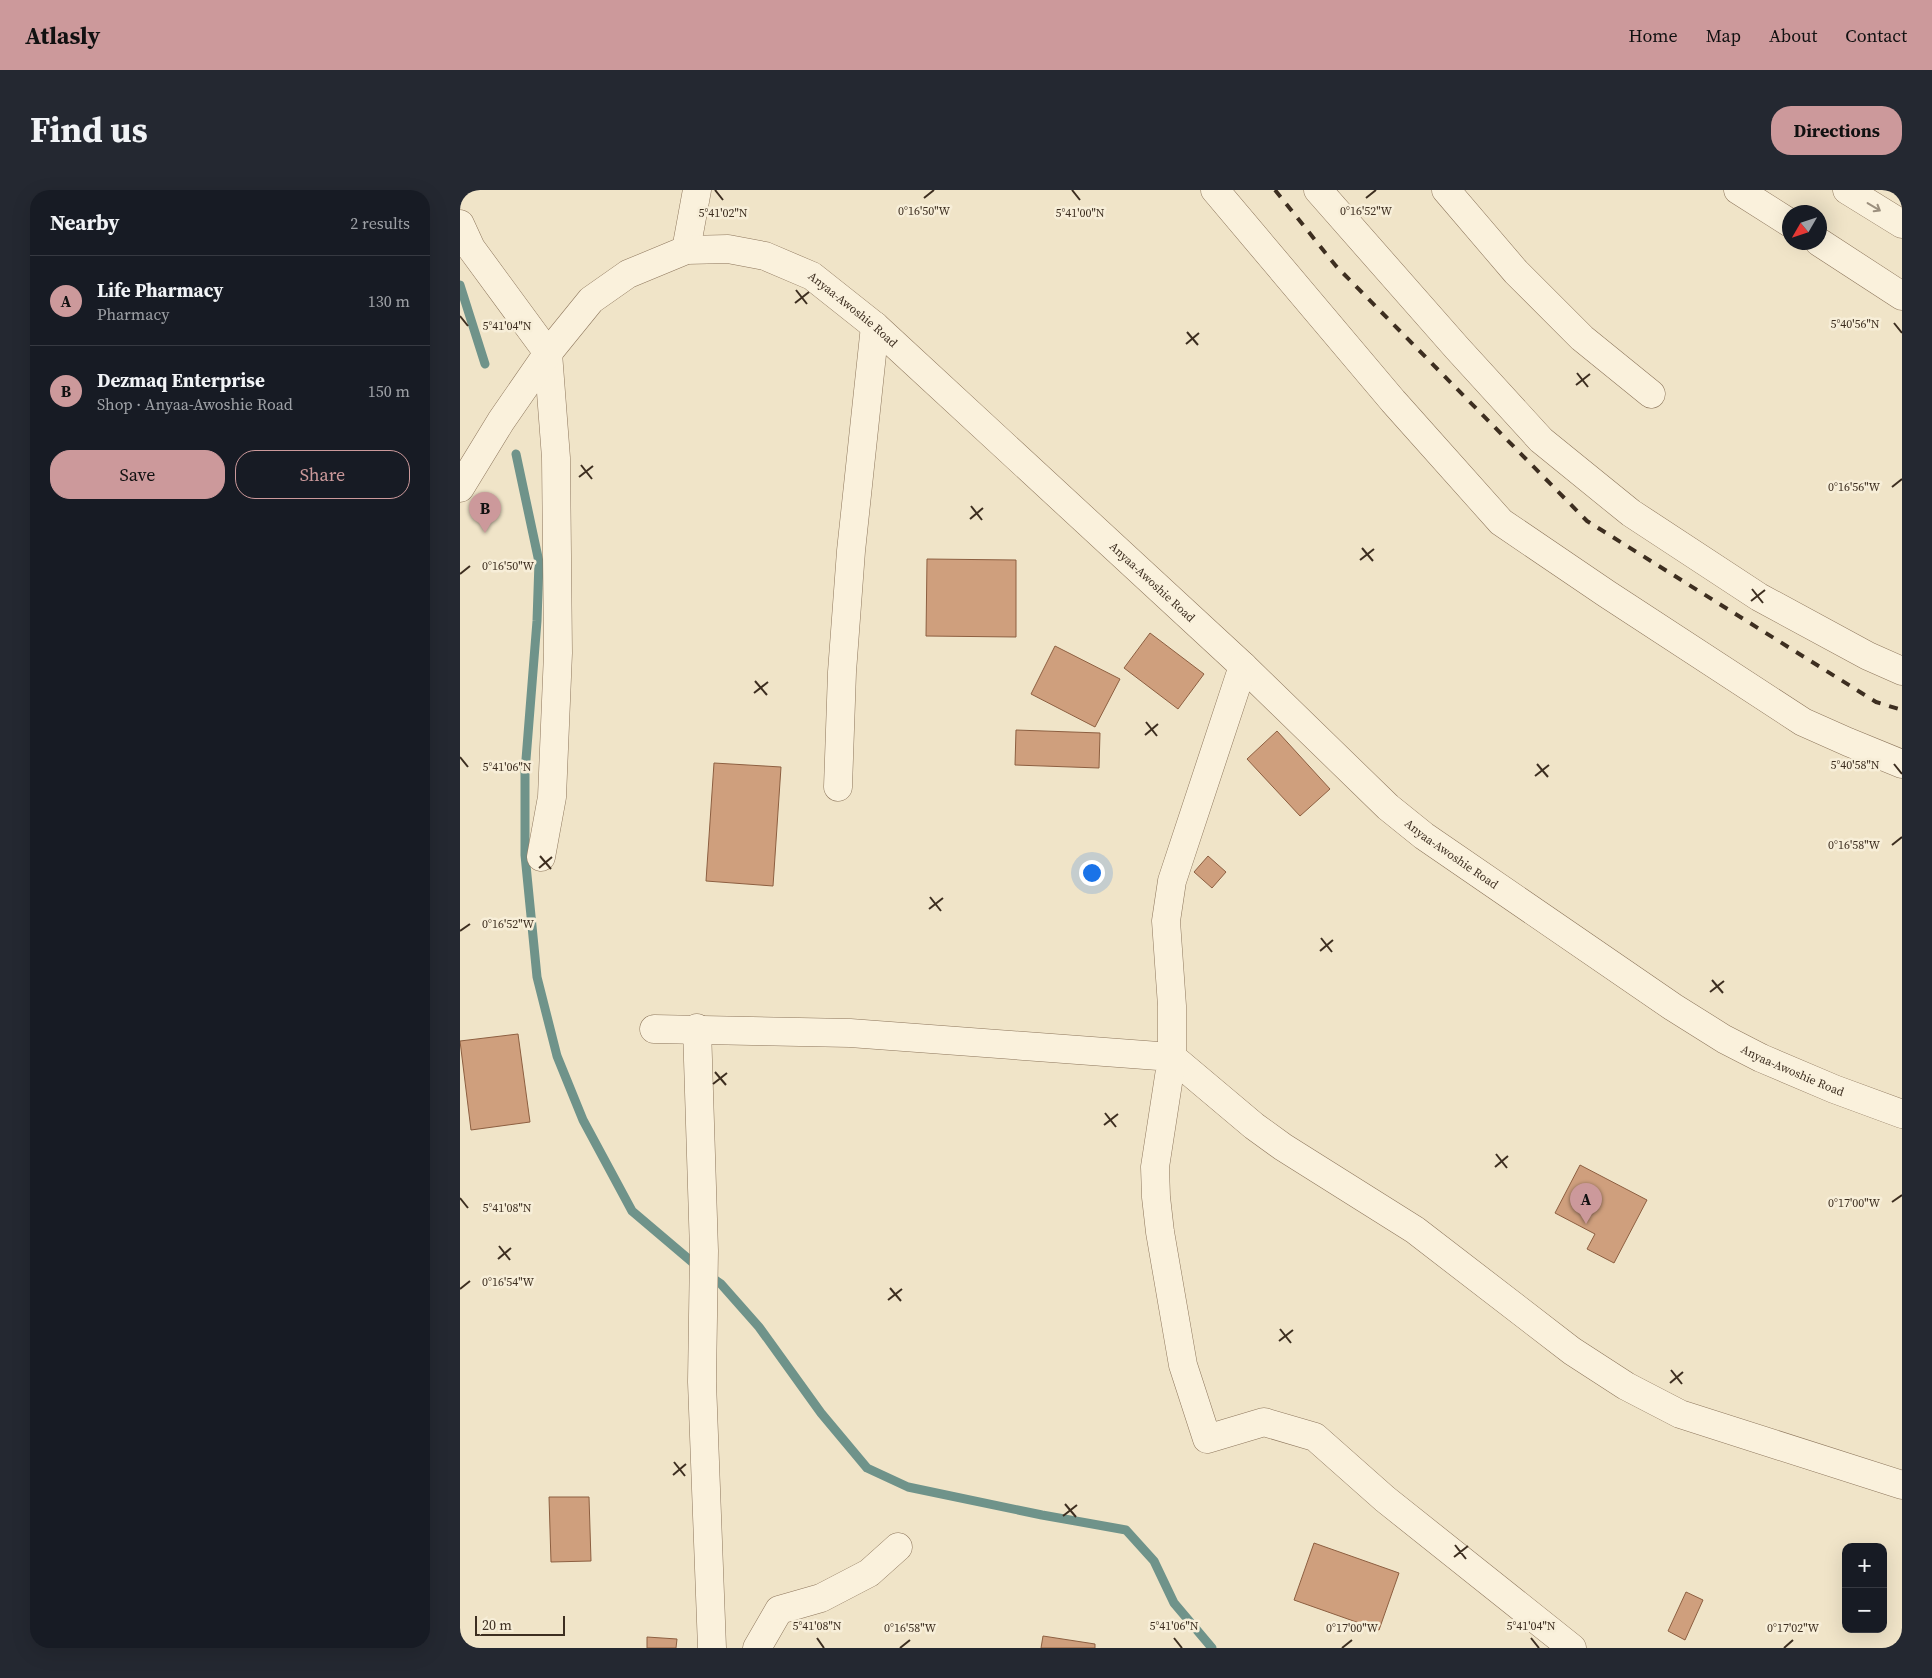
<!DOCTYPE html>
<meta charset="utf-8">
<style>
:root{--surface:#171b24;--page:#242831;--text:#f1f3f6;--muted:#9ea1a6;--line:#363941;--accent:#cc999b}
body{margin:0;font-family:"Source Serif 4",serif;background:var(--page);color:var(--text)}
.controls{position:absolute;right:15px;bottom:15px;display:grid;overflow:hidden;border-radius:10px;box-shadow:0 5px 20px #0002}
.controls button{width:45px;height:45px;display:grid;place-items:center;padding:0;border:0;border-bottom:1px solid var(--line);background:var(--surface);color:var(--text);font:25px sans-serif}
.compass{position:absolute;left:1322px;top:15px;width:45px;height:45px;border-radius:50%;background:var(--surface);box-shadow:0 5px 20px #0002;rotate:231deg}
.scale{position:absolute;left:15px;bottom:12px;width:90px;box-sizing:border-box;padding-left:5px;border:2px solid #3d2e20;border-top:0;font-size:14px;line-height:18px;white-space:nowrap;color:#3d2e20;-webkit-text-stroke:4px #f7eed8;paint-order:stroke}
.you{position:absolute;left:631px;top:682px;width:18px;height:18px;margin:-12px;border:4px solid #fff;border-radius:50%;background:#1a73e8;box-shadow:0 0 0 8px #1a73e833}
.badge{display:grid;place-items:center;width:32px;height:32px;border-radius:50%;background:var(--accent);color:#111;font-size:16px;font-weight:700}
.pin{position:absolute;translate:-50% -41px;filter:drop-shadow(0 1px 2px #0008)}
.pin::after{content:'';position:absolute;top:26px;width:18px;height:15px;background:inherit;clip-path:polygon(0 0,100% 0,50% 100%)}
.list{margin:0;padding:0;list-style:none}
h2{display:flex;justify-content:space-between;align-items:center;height:65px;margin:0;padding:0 20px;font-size:21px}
h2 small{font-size:16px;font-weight:400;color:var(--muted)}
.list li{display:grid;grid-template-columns:32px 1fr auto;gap:15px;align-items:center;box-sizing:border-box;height:90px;padding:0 20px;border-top:1px solid var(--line)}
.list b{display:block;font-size:19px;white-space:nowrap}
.list p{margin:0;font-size:16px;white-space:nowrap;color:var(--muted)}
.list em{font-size:16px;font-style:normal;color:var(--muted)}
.actions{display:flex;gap:10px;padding:15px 20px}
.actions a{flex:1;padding:11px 0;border:1px solid var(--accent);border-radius:20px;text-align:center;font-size:18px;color:var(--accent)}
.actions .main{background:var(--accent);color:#111}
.map{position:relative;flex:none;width:1442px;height:1458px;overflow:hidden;border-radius:20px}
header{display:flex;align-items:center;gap:30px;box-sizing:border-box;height:70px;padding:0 25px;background:var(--accent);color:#111}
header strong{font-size:24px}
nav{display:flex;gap:28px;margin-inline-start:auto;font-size:18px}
.intro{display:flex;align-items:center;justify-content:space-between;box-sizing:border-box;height:120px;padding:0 30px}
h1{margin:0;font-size:35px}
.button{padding:12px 22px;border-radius:20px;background:var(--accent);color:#111;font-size:18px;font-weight:700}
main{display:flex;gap:30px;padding:0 30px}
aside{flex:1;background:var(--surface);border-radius:20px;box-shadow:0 5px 20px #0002}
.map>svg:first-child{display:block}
</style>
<header>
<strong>Atlasly</strong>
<nav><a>Home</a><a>Map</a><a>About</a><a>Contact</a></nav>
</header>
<div class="intro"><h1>Find us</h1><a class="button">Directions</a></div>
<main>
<aside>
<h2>Nearby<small>2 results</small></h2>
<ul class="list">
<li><span class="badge">A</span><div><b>Life Pharmacy</b><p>Pharmacy</p></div><em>130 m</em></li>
<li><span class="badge">B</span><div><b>Dezmaq Enterprise</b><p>Shop · Anyaa-Awoshie Road</p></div><em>150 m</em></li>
</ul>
<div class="actions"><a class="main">Save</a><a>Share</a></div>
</aside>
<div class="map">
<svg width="1442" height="1458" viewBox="0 0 1442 1458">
<rect width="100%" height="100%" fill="#f0e4c8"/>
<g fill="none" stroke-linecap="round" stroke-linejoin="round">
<!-- stream -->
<path stroke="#6f938a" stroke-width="9" d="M0,95l25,79
M56,264l23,108 -2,59 -12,151v83l12,122 20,79 26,64 49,91 66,56
M248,1085l13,9 38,43 62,86 46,55 41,19 134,28 84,15 28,31 20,42 38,45"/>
</g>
<!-- building -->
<path fill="#cf9f7d" stroke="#8d5f41" d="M467,369l89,1v77l-90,-1z
M690,443l54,41 -26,35 -54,-41z
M595,456l65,33 -25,48 -64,-33z
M556,540l84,3 -1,35 -84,-3z
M817,541l53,58 -30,27 -53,-57z
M254,573l67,4 -8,119 -67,-5z
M748,666l18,16 -14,16 -18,-16z
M58,844l12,88 -59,8 -11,-89z
M1120,975l67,35 -33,63 -27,-14 8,-15 -40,-21z
M89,1307h40l2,64 -40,1z
M854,1353l85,30 -20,57 -85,-30z
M1226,1402l17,8 -18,40 -17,-9z
M583,1446l52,8v4h-54z
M187,1447l30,2 -1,9h-29z"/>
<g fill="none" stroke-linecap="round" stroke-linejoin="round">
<defs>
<g id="minor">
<path d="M755,0l178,211 108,121 106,72 196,128 45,20 54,22"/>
<path d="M858,0l139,158 84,92 90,73 128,84 109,59 34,15"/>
<path d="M986,0l70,82 66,66 69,56"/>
<path d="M1278,0l52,33"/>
<path d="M1387,0l55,34"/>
<path d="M0,34l11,24 77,105 8,105 2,195 -6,144 -11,60"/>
<path d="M1359,52l83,54"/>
<path d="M226,60l11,-60"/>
<path id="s1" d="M0,298l41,-67 47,-68 43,-53 37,-26 58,-24 42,-1 37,7 47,20 63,50 368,340 145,141 36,29 249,171 51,32 37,19 73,31 68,25"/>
<path d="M783,476l-71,215 -6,40 6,85v51l82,69 29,21 132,83 157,121 54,35 54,28 222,71"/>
<path d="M378,597l4,-115 9,-121 24,-225"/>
<path d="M237,838l7,223 -2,131 10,266"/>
<path d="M194,839l196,4 322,24 -17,110 1,30 4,35 23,133 24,74 57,-17 51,15 70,62 187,149"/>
<path d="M297,1458l22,-38 42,-12 48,-25 29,-26"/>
</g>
</defs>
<!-- minor casing -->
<use href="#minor" stroke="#8d765c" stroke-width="29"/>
<!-- minor -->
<use href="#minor" stroke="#faf1dc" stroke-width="28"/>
<!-- rail -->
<path stroke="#3d2e20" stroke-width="4" stroke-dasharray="9 9" stroke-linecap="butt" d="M815,0l61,76 251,255 289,181 26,8"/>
</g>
<!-- one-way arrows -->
<defs><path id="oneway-shaft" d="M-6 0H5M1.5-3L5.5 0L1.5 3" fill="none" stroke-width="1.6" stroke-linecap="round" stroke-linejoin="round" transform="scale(1.25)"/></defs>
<use stroke="#9c907e" href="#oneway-shaft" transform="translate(1414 17) rotate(31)"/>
<!-- ticks -->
<path fill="none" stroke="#3d2e20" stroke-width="2" d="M255,0l8,10M612,0l8,10M464,8l10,-8M906,8l10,-8M336,100l11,14M335,113l14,-11M0,126l8,10M1434,133l8,10M727,142l11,13M726,154l13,-11M1117,183l11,14M1116,195l14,-11M121,275l11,14M119,287l14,-11M1432,297l10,-8M511,316l11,14M510,329l13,-11M902,358l11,13M900,370l14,-11M0,384l10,-8M1292,399l11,14M1291,411l14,-11M295,491l12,14M294,503l14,-11M686,532l11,14M685,545l13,-11M0,567l8,10M1077,574l11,13M1434,574l8,10M1075,586l14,-11M1432,655l10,-8M80,666l11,13M79,678l13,-11M470,707l11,14M469,719l14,-11M0,741l10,-7M861,748l11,14M860,761l13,-11M1252,790l11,13M1250,802l14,-11M255,882l11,13M253,894l14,-11M645,923l11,14M644,935l14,-11M1036,964l11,14M1035,977l13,-11M0,1008l8,10M1432,1012l10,-7M39,1056l11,14M38,1069l13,-11M430,1098l11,13M0,1099l10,-8M428,1110l14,-11M820,1139l11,14M819,1151l14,-11M1211,1180l11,14M1210,1193l13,-11M214,1272l11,14M213,1285l13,-11M605,1314l11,13M603,1326l14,-11M995,1355l11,14M994,1367l14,-11M357,1448l7,10M714,1448l8,10M1071,1448l8,10M440,1458l10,-8M882,1458l10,-8M1324,1458l9,-8"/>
<g text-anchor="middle" stroke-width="5" stroke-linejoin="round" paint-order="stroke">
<!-- street labels -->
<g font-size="12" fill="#3d2e20" stroke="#f7eed8">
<text dy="4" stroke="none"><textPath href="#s1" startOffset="521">Anyaa-Awoshie Road</textPath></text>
<text dy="4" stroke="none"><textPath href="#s1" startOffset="926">Anyaa-Awoshie Road</textPath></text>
<text dy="4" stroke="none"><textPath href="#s1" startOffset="1331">Anyaa-Awoshie Road</textPath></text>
<text dy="4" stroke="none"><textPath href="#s1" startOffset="1736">Anyaa-Awoshie Road</textPath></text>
</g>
</g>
<g font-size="12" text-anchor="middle" fill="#3d2e20" stroke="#f7eed8" stroke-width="5" stroke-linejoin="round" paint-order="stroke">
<text x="464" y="25">0°16'50"W</text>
<text x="906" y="25">0°16'52"W</text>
<text x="263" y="27">5°41'02"N</text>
<text x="620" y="27">5°41'00"N</text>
<text x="1395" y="138">5°40'56"N</text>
<text x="47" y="140">5°41'04"N</text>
<text x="1394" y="301">0°16'56"W</text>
<text x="48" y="380">0°16'50"W</text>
<text x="1395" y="579">5°40'58"N</text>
<text x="47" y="581">5°41'06"N</text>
<text x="1394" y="659">0°16'58"W</text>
<text x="48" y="738">0°16'52"W</text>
<text x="1394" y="1017">0°17'00"W</text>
<text x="47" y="1022">5°41'08"N</text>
<text x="48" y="1096">0°16'54"W</text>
<text x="357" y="1440">5°41'08"N</text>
<text x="714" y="1440">5°41'06"N</text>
<text x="1071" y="1440">5°41'04"N</text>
<text x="450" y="1442">0°16'58"W</text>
<text x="892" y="1442">0°17'00"W</text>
<text x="1333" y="1442">0°17'02"W</text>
</g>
</svg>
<div class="controls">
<button>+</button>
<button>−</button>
</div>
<svg class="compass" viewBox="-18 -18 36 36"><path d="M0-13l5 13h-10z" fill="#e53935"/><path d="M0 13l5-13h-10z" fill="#9ea1a6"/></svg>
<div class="scale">20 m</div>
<div class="you"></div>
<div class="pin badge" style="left:1126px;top:1034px">A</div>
<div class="pin badge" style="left:25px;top:343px">B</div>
</div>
</main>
